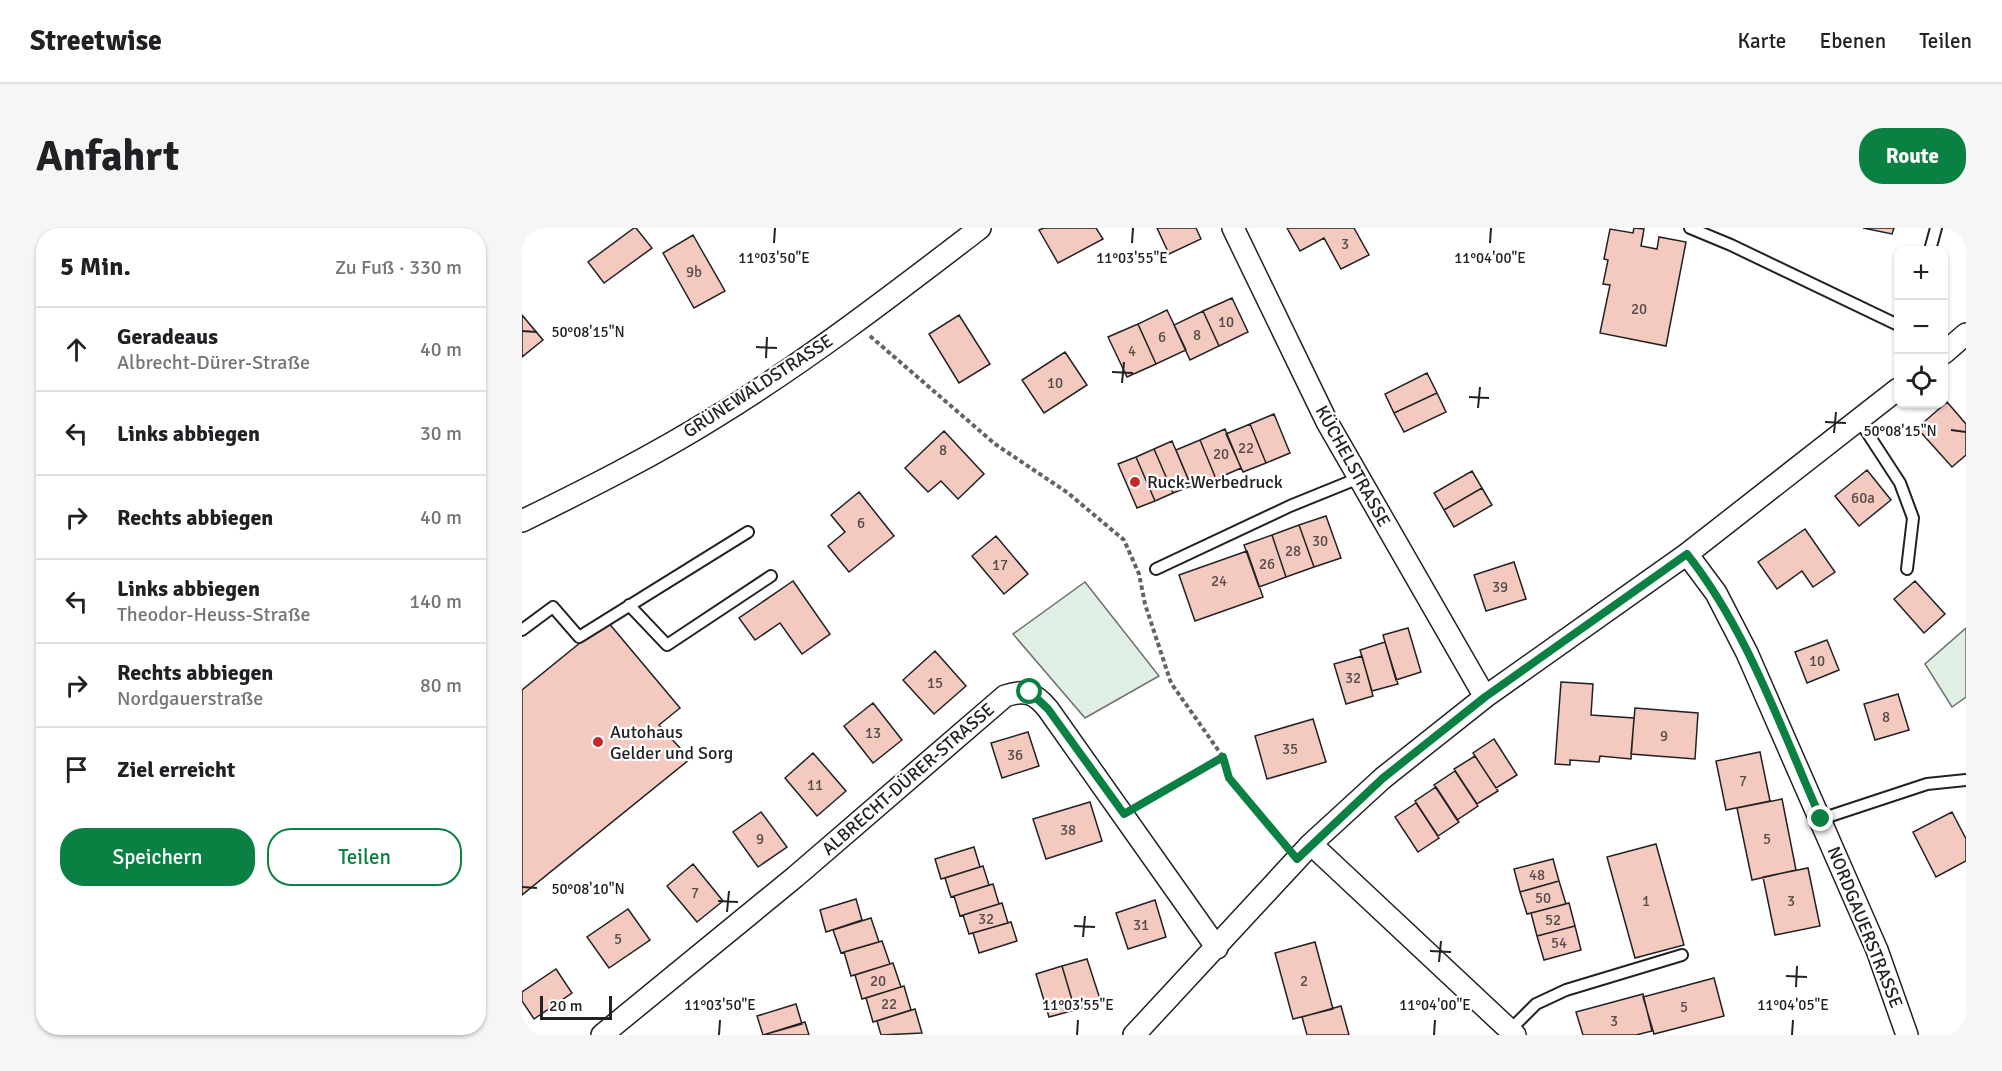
<!DOCTYPE html>
<html lang="de">
<meta charset="utf-8">
<style>
:root{--surface:#fff;--page:#f6f6f6;--text:#202124;--muted:#757577;--line:#e0e0e0;--accent:#0b8043}
body{margin:0;font-family:Signika,sans-serif;background:var(--page);color:var(--text)}
.controls{position:absolute;right:18px;top:18px;display:grid;overflow:hidden;border-radius:12px;box-shadow:0 2px 4px #0004}
.controls button{width:54px;height:54px;display:grid;place-items:center;padding:0;border:0;border-bottom:2px solid var(--line);background:var(--surface);color:var(--text);font:30px sans-serif}
.scale{position:absolute;left:18px;bottom:15px;width:72px;box-sizing:border-box;padding-left:6px;border:3px solid #222;border-top:0;font-size:16px;line-height:21px;white-space:nowrap;color:#222;-webkit-text-stroke:4px #fff;paint-order:stroke}
.stop{position:absolute;width:18px;height:18px;margin:-14px;border:4px solid #0b8043;border-radius:50%;background:#fff}
.stop.end{background:#0b8043;border-color:#fff;box-shadow:0 2px 6px #0008}
.list{margin:0;padding:0;list-style:none}
h2{display:flex;justify-content:space-between;align-items:center;height:78px;margin:0;padding:0 24px;font-size:26px}
h2 small{font-size:20px;font-weight:400;color:var(--muted)}
.list li{display:grid;grid-template-columns:39px 1fr auto;gap:18px;align-items:center;box-sizing:border-box;height:84px;padding:0 24px;border-top:2px solid var(--line)}
.list b{display:block;font-size:22px;white-space:nowrap}
.list p{margin:0;font-size:20px;white-space:nowrap;color:var(--muted)}
.list em{font-size:20px;font-style:normal;color:var(--muted)}
.actions{display:flex;gap:12px;padding:18px 24px}
.actions a{flex:1;padding:14px 0;border:2px solid var(--accent);border-radius:24px;text-align:center;font-size:21px;color:var(--accent)}
.actions .main{background:var(--accent);color:#fff}
.icon{flex:none;width:33px;height:33px;fill:none;stroke:currentColor;stroke-width:2;stroke-linecap:round;stroke-linejoin:round}
.map{position:relative;flex:none;width:1444px;height:807px;overflow:hidden;border-radius:24px}
header{display:flex;align-items:center;gap:36px;box-sizing:border-box;height:84px;padding:0 30px;background:var(--surface);border-bottom:2px solid var(--line)}
header strong{font-size:28px}
nav{display:flex;gap:33px;margin-inline-start:auto;font-size:21px}
.intro{display:flex;align-items:center;justify-content:space-between;box-sizing:border-box;height:144px;padding:0 36px}
h1{margin:0;font-size:42px}
.button{padding:15px 27px;border-radius:24px;background:var(--accent);color:#fff;font-size:21px;font-weight:700}
main{display:flex;gap:36px;padding:0 36px}
aside{flex:1;background:var(--surface);border-radius:24px;box-shadow:0 2px 4px #0004}
.map>svg:first-child{display:block}
</style>
<header>
<strong>Streetwise</strong>
<nav><a>Karte</a><a>Ebenen</a><a>Teilen</a></nav>
</header>
<div class="intro"><h1>Anfahrt</h1><a class="button">Route</a></div>
<main>
<aside>
<h2>5 Min.<small>Zu Fuß · 330 m</small></h2>
<ul class="list">
<li><svg class="icon" aria-label="ahead" viewBox="0 0 24 24"><path d="M12 20V5M6 11l6-6 6 6"/></svg><div><b>Geradeaus</b><p>Albrecht-Dürer-Straße</p></div><em>40 m</em></li>
<li><svg class="icon" aria-label="left" viewBox="0 0 24 24"><path d="M17 20v-9H6M10 6l-5 5 5 5"/></svg><div><b>Links abbiegen</b></div><em>30 m</em></li>
<li><svg class="icon" aria-label="right" viewBox="0 0 24 24"><path d="M7 20v-9h11M14 6l5 5-5 5"/></svg><div><b>Rechts abbiegen</b></div><em>40 m</em></li>
<li><svg class="icon" aria-label="left" viewBox="0 0 24 24"><path d="M17 20v-9H6M10 6l-5 5 5 5"/></svg><div><b>Links abbiegen</b><p>Theodor-Heuss-Straße</p></div><em>140 m</em></li>
<li><svg class="icon" aria-label="right" viewBox="0 0 24 24"><path d="M7 20v-9h11M14 6l5 5-5 5"/></svg><div><b>Rechts abbiegen</b><p>Nordgauerstraße</p></div><em>80 m</em></li>
<li><svg class="icon" aria-label="arrive" viewBox="0 0 24 24"><path d="M6 21V4h12l-3 4 3 4H6"/></svg><div><b>Ziel erreicht</b></div></li>
</ul>
<div class="actions"><a class="main">Speichern</a><a>Teilen</a></div>
</aside>
<div class="map">
<svg width="1444" height="807" viewBox="0 0 1444 807">
<rect width="100%" height="100%" fill="#fff"/>
<!-- green -->
<path fill="#e0efe3" stroke="#6f6f6f" stroke-width="1.5" d="M563,354l74,94 -74,42 -72,-84z
M1444,400v69l-14,10 -27,-43z"/>
<!-- building -->
<path fill="#f3c9c0" stroke="#222" stroke-width="1.5" d="M112,0h2l16,20 -48,35 -16,-21z
M522,0h52l7,11 -45,24 -19,-33z
M635,0h39l5,11 -32,15z
M765,0h67l15,27 -28,14 -17,-31 -24,13z
M1112,0l10,1 -3,17 16,3 2,-12 27,5 -20,104 -66,-13 10,-48 -7,-1 5,-24 -4,-1 6,-30 23,4z
M1341,0h31l-2,6z
M171,7l32,56 -31,17 -31,-55z
M710,70l16,34 -29,14 -16,-35z
M645,82l19,40 -30,14 -18,-40z
M681,83l16,35 -29,14 -16,-35z
M0,87l21,25 -21,17z
M437,87l31,49 -31,19 -30,-49z
M616,96l18,40 -29,13 -19,-40z
M543,124l22,33 -43,28 -22,-33z
M905,145l10,20 -43,20 -9,-19z
M915,165l9,19 -42,20 -10,-19z
M1425,174l19,22v31l-14,12 -35,-39z
M752,186l16,39 -24,10 -16,-39z
M728,196l16,39 -23,9 -17,-38z
M703,201l16,39 -25,11 -16,-39z
M422,203l40,43 -26,25 -17,-18 -13,11 -23,-24z
M678,212l16,39 -24,9 -16,-38z
M650,213l19,45 -18,7 -19,-44z
M632,221l19,44 -18,8 -19,-44z
M614,229l19,44 -18,7 -19,-44z
M1345,242l24,30 -32,26 -24,-30z
M950,243l10,17 -38,22 -10,-17z
M960,260l10,17 -38,22 -10,-17z
M337,264l35,44 -45,36 -21,-26 17,-14 -14,-17z
M804,288l15,42 -27,9 -15,-42z
M777,297l15,42 -28,10 -14,-42z
M1283,301l30,43 -22,15 -11,-16 -25,18 -19,-27z
M750,307l14,42 -27,10 -15,-42z
M474,308l32,38 -24,20 -32,-38z
M725,323l16,46 -68,24 -16,-46z
M992,334l12,37 -40,12 -12,-36z
M271,353l37,53 -28,20 -22,-31 -25,17 -16,-22z
M1393,353l30,33 -21,19 -30,-34z
M85,393l73,87 -21,17 31,34 -168,136v-205z
M886,400l13,44 -25,8 -13,-45z
M1305,412l12,30 -32,13 -12,-31z
M863,414l13,42 -26,7 -12,-41z
M413,423l31,35 -32,28 -31,-34z
M840,428l11,40 -27,8 -12,-40z
M1039,454l32,2 -2,31 43,3 -3,41 -31,-3 -1,6 -29,-2v5l-15,-1z
M1376,466l11,36 -34,10 -11,-36z
M351,475l29,37 -29,23 -29,-37z
M1113,480l63,5 -3,46 -64,-5z
M791,491l13,43 -59,17 -12,-43z
M506,504l11,34 -37,12 -11,-35z
M972,511l23,36 -21,13 -23,-35z
M1238,524l10,49 -44,9 -10,-49z
M291,525l33,38 -29,25 -32,-38z
M953,528l23,35 -21,13 -23,-35z
M933,543l23,35 -21,14 -23,-35z
M914,559l23,35 -21,14 -23,-35z
M1260,571l14,71 -44,10 -15,-72z
M568,574l12,39 -56,18 -13,-40z
M894,575l23,35 -21,14 -23,-35z
M239,584l26,35 -29,20 -25,-35z
M1430,584l14,27v22l-30,16 -23,-45z
M1134,616l28,101 -49,13 -28,-101z
M452,619l6,20 -39,12 -6,-20z
M1031,631l6,22 -39,11 -6,-23z
M171,636l30,37 -26,21 -30,-36z
M461,638l6,19 -38,12 -6,-19z
M1286,640l12,58 -45,9 -12,-58z
M1037,653l7,23 -39,10 -7,-22z
M471,656l6,20 -39,12 -6,-20z
M334,671l6,21 -36,12 -6,-22z
M633,672l11,37 -38,12 -12,-36z
M480,675l6,20 -39,11 -6,-19z
M1047,675l6,23 -38,10 -6,-23z
M106,681l22,31 -41,28 -22,-31z
M349,690l8,24 -38,11 -8,-23z
M489,694l6,19 -38,12 -6,-20z
M1053,698l6,24 -37,10 -7,-24z
M360,713l8,23 -39,12 -7,-24z
M793,714l18,67 -40,10 -18,-66z
M565,731l14,43 -26,8 -13,-44z
M371,735l8,24 -39,12 -7,-24z
M540,738l13,44 -26,7 -13,-43z
M34,741l16,24 -38,26 -12,-18v-9z
M1192,750l10,38 -70,18 -11,-37z
M382,758l7,24 -38,12 -7,-24z
M1121,766l9,37 -16,4h-53l-7,-23z
M274,776l6,20 -39,11 -6,-19z
M819,778l8,29h-42l-5,-18z
M393,781l7,24 -41,2 -4,-14z
M283,794l4,13h-42l-1,-1z"/>
<g fill="none" stroke-linecap="round" stroke-linejoin="round">
<defs>
<path id="lane" d="M1168,0l41,17 167,80
M1408,22l6,-22
M1337,192l41,63 13,35 -6,51
M634,341l134,-63 69,-28
M107,377l38,40 104,-69
M0,402l31,-23 26,30 169,-105
M1299,591l106,-35 39,-4
M988,802l26,-26 30,-14 116,-35"/>
<path id="street" d="M711,0l94,194 158,275
M1422,125l22,-19
M0,293c65,-32 131,-65 192,-103 93,-57 180,-124 266,-190
M1165,326l29,39 31,60 130,297 30,85
M789,616l204,191
M80,807l193,-158 210,-181c20,-7 30,-3 43,13l169,239
M612,807l177,-191 72,-66 102,-81 202,-143 211,-165"/>
</defs>
<!-- lane casing -->
<use href="#lane" stroke="#222" stroke-width="14"/>
<!-- street casing -->
<use href="#street" stroke="#222" stroke-width="24"/>
<!-- path -->
<path stroke="#646464" stroke-width="4" stroke-dasharray="4.5 3" stroke-linecap="butt" d="M348,108l125,108 73,49 56,47 15,34 6,30 26,79 52,74 6,21 54,65
M618,576l83,-47"/>
<!-- lane -->
<use href="#lane" stroke="#fff" stroke-width="10"/>
<!-- street -->
<use href="#street" stroke="#fff" stroke-width="21"/>
</g>
<g fill="none" stroke-linecap="round" stroke-linejoin="round">
<!-- route -->
<path stroke="#0b8043" stroke-width="8" d="M508,464l18,17 76,105 99,-57 6,21 68,81 86,-81 102,-81 202,-143c61,77 94,175 134,265"/>
</g>
<!-- ticks -->
<path fill="none" stroke="#222" stroke-width="2" d="M252,15l1,-15M610,15l1,-15M968,15l1,-15M0,103l15,1M234,119l21,1M244,130l1,-21M590,144l21,1M600,155l2,-21M947,169l20,1M956,180l2,-21M1303,194l21,1M1429,202l15,2M1312,205l2,-21M0,659l15,1M196,673l20,1M205,684l2,-21M552,698l21,1M561,709l2,-21M908,723l21,1M917,734l2,-21M1264,748l21,1M1274,759l1,-21M197,807l1,-15M555,807l1,-15M912,807l1,-15M1270,807l1,-15"/>
<!-- markers -->
<g fill="#c62828" stroke="#fff" stroke-width="2">
<circle cx="613" cy="254" r="6"/>
<circle cx="76" cy="514" r="6"/>
</g>
<g text-anchor="middle" stroke-width="4.5" stroke-linejoin="round" paint-order="stroke">
<!-- number labels -->
<g font-size="15" fill="#564c4a">
<text x="823" y="21">3</text>
<text x="172" y="49">9b</text>
<text x="1117" y="86">20</text>
<text x="704" y="99">10</text>
<text x="675" y="112">8</text>
<text x="640" y="114">6</text>
<text x="610" y="128">4</text>
<text x="533" y="160">10</text>
<text x="724" y="225">22</text>
<text x="421" y="227">8</text>
<text x="699" y="231">20</text>
<text x="1341" y="275">60a</text>
<text x="339" y="300">6</text>
<text x="798" y="318">30</text>
<text x="771" y="328">28</text>
<text x="745" y="341">26</text>
<text x="478" y="342">17</text>
<text x="697" y="358">24</text>
<text x="978" y="364">39</text>
<text x="1295" y="438">10</text>
<text x="831" y="455">32</text>
<text x="413" y="460">15</text>
<text x="1364" y="494">8</text>
<text x="351" y="510">13</text>
<text x="1142" y="513">9</text>
<text x="768" y="526">35</text>
<text x="493" y="532">36</text>
<text x="1221" y="558">7</text>
<text x="293" y="562">11</text>
<text x="546" y="607">38</text>
<text x="238" y="616">9</text>
<text x="1245" y="616">5</text>
<text x="1015" y="652">48</text>
<text x="173" y="670">7</text>
<text x="1021" y="675">50</text>
<text x="1124" y="678">1</text>
<text x="1269" y="678">3</text>
<text x="464" y="696">32</text>
<text x="1031" y="697">52</text>
<text x="619" y="702">31</text>
<text x="96" y="716">5</text>
<text x="1037" y="720">54</text>
<text x="356" y="758">20</text>
<text x="782" y="758">2</text>
<text x="367" y="781">22</text>
<text x="1162" y="784">5</text>
<text x="1092" y="798">3</text>
</g>
<!-- street labels -->
<g font-size="18" fill="#222" stroke="#fff">
<text transform="translate(236 158) rotate(-33)" y="6">GRÜNEWALDSTRASSE</text>
<text transform="translate(831 238) rotate(61)" y="6">KÜCHELSTRASSE</text>
<text transform="translate(386 551) rotate(-41)" y="6">ALBRECHT-DÜRER-STRASSE</text>
<text transform="translate(1343 699) rotate(68)" y="6">NORDGAUERSTRASSE</text>
</g>
<!-- poi labels -->
<g font-size="18" fill="#222" stroke="#fff" text-anchor="start">
<text x="625" y="260">Ruck-Werbedruck</text>
<text x="88" y="510">Autohaus<tspan x="88" dy="21">Gelder und Sorg</tspan></text>
</g>
</g>
<g font-size="15" text-anchor="middle" fill="#222" stroke="#fff" stroke-width="4.5" stroke-linejoin="round" paint-order="stroke">
<text x="252" y="35">11°03'50"E</text>
<text x="610" y="35">11°03'55"E</text>
<text x="968" y="35">11°04'00"E</text>
<text x="66" y="109">50°08'15"N</text>
<text x="1378" y="208">50°08'15"N</text>
<text x="66" y="666">50°08'10"N</text>
<text x="198" y="782">11°03'50"E</text>
<text x="556" y="782">11°03'55"E</text>
<text x="913" y="782">11°04'00"E</text>
<text x="1271" y="782">11°04'05"E</text>
</g>
</svg>
<div class="controls">
<button>+</button>
<button>−</button>
<button><svg class="icon" aria-label="locate" viewBox="0 0 24 24"><circle cx="12" cy="12" r="6"/><path d="M12 2v4M12 18v4M2 12h4M18 12h4"/></svg></button>
</div>
<div class="scale">20 m</div>
<div class="stop" style="left:508px;top:464px"></div>
<div class="stop end" style="left:1299px;top:591px"></div>
</div>
</main>
